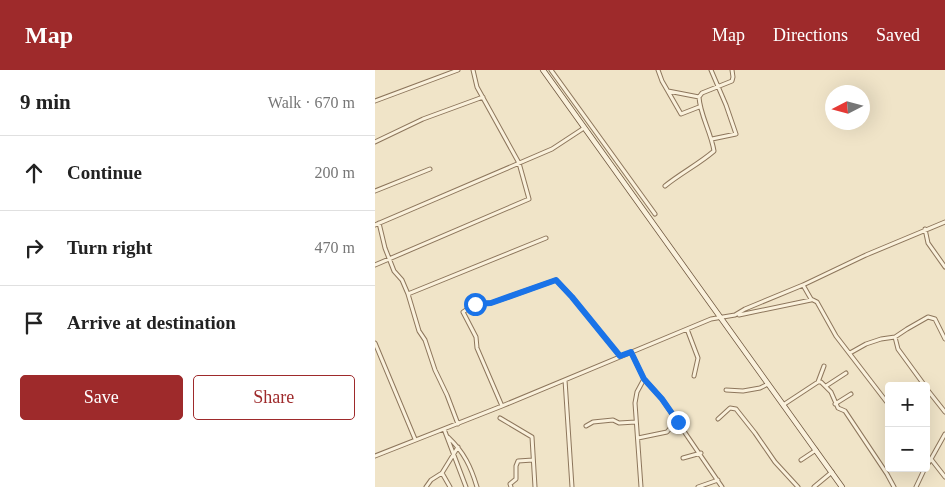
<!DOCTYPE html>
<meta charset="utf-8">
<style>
:root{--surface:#fff;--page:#f2f2f2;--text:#222;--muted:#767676;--line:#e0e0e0;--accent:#9e2a2b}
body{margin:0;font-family:"Times New Roman",serif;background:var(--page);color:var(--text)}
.controls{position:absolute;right:15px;bottom:15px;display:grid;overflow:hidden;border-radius:5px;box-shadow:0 5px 20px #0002}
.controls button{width:45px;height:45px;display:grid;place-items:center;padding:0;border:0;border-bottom:1px solid var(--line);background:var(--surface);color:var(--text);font:25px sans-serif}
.compass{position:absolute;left:450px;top:15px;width:45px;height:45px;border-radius:50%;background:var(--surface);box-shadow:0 5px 20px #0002;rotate:264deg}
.stop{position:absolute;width:15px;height:15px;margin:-11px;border:4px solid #1a73e8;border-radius:50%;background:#fff}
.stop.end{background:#1a73e8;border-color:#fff;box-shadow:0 1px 5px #0008}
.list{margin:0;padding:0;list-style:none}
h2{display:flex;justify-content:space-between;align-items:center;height:65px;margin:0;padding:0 20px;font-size:21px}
h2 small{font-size:16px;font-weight:400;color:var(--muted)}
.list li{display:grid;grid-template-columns:32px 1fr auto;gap:15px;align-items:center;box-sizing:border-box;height:75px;padding:0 20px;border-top:1px solid var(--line)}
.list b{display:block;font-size:19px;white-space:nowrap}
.list em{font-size:16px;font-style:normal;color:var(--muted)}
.actions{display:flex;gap:10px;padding:15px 20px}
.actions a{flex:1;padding:11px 0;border:1px solid var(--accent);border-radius:5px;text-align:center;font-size:18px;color:var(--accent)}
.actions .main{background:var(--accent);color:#fff}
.icon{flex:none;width:28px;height:28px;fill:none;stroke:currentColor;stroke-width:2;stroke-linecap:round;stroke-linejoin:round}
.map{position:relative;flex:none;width:570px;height:417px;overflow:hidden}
header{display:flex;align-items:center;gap:30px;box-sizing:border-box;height:70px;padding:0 25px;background:var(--accent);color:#fff}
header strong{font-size:24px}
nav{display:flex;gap:28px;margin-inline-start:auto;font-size:18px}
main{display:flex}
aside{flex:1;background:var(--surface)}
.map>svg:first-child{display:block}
</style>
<header>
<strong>Map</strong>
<nav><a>Map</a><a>Directions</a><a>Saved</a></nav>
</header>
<main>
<aside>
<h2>9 min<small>Walk · 670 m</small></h2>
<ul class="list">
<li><svg class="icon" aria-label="ahead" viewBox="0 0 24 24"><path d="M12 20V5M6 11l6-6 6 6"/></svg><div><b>Continue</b></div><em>200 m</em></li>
<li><svg class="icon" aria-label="right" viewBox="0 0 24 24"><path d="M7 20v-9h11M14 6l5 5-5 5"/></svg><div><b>Turn right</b></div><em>470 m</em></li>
<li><svg class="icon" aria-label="arrive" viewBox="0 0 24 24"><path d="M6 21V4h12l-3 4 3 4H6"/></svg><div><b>Arrive at destination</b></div></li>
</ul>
<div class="actions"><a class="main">Save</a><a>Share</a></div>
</aside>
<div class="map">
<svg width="570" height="417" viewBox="0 0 570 417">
<rect width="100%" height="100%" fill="#f0e4c8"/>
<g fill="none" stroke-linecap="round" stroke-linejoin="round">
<defs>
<path id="street" d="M176,0l104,144
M283,0l4,11 19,33 18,-7
M336,0l15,35 10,29 -24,5
M293,21l31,6
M0,31l83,-31
M0,72l48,-23 60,-22
M290,116c16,-13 34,-22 49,-35 -3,-19 -14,-36 -15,-54l3,-4 30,-12 1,-4 -1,-7
M0,121l55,-22
M4,153l6,25 9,23 8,9 6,14 11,37 6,9 10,30 12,25 11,29
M0,155l177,-76 32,-21
M550,159l3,14 17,24
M0,195l154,-66 -10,-36 -42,-76 -4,-17
M428,215l8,14 6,3 19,34 53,69
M33,224l138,-56
M364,245l72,-15
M312,259l11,29 -4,18
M520,267l3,12 27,37
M0,273l40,96
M256,282l13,27 18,20 60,88
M475,283l16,-9 15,-5 14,-2 12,-8 21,-12 7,2 10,20
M190,310l7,107
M443,312l6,-16
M451,316l20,-13
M551,318l19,24
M351,320l17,1 17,-3 8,-4
M460,334l16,-10
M408,335l35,-23h3l10,10 7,16 7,3 42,63 7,13
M127,336l-25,-58 -1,-11 -13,-25 12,-8 16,-1 65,-23 16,17 48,59
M125,348l32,19 3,50
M343,349l12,-11 6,1 19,24 20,29 23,25
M211,356l7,-4 20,-2 6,3 17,-1
M69,359l22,58
M73,367c16,15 23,30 29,50
M263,368l29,-6 10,-12
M0,386l127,-50 185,-77 24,-10 24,-4 10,-6 58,-24 63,-30 79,-33
M308,388l18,-5
M556,389l14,-25
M426,390l15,-10
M551,397l5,-8 14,18
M67,403l8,14
M51,417l5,-7 11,-7 16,-26
M136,417l-1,-3 6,-5v-13l2,-5 15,-1
M266,417l-6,-84 2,-11 7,-13
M323,417l20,-7
M439,417l18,-15
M541,417l9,-19"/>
<path id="secondary" d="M168,0l299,417"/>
</defs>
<!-- street casing -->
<use href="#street" stroke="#8d765c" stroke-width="5"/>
<!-- secondary casing -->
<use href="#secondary" stroke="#6f573f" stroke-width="6"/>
<!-- street -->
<use href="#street" stroke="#faf1dc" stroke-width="3"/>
<!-- secondary -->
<use href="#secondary" stroke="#faf1dc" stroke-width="4.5"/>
</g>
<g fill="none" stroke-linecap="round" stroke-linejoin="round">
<!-- route -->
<path stroke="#1a73e8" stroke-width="6" d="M100,234l16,-1 65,-23 16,17 48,59 11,-4 13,27 18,20 16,23"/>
</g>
</svg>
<div class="controls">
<button>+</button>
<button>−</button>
</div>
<svg class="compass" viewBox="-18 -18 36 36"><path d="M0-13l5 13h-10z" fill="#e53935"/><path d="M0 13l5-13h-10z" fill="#767676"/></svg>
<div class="stop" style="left:100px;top:234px"></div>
<div class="stop end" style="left:303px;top:352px"></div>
</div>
</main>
